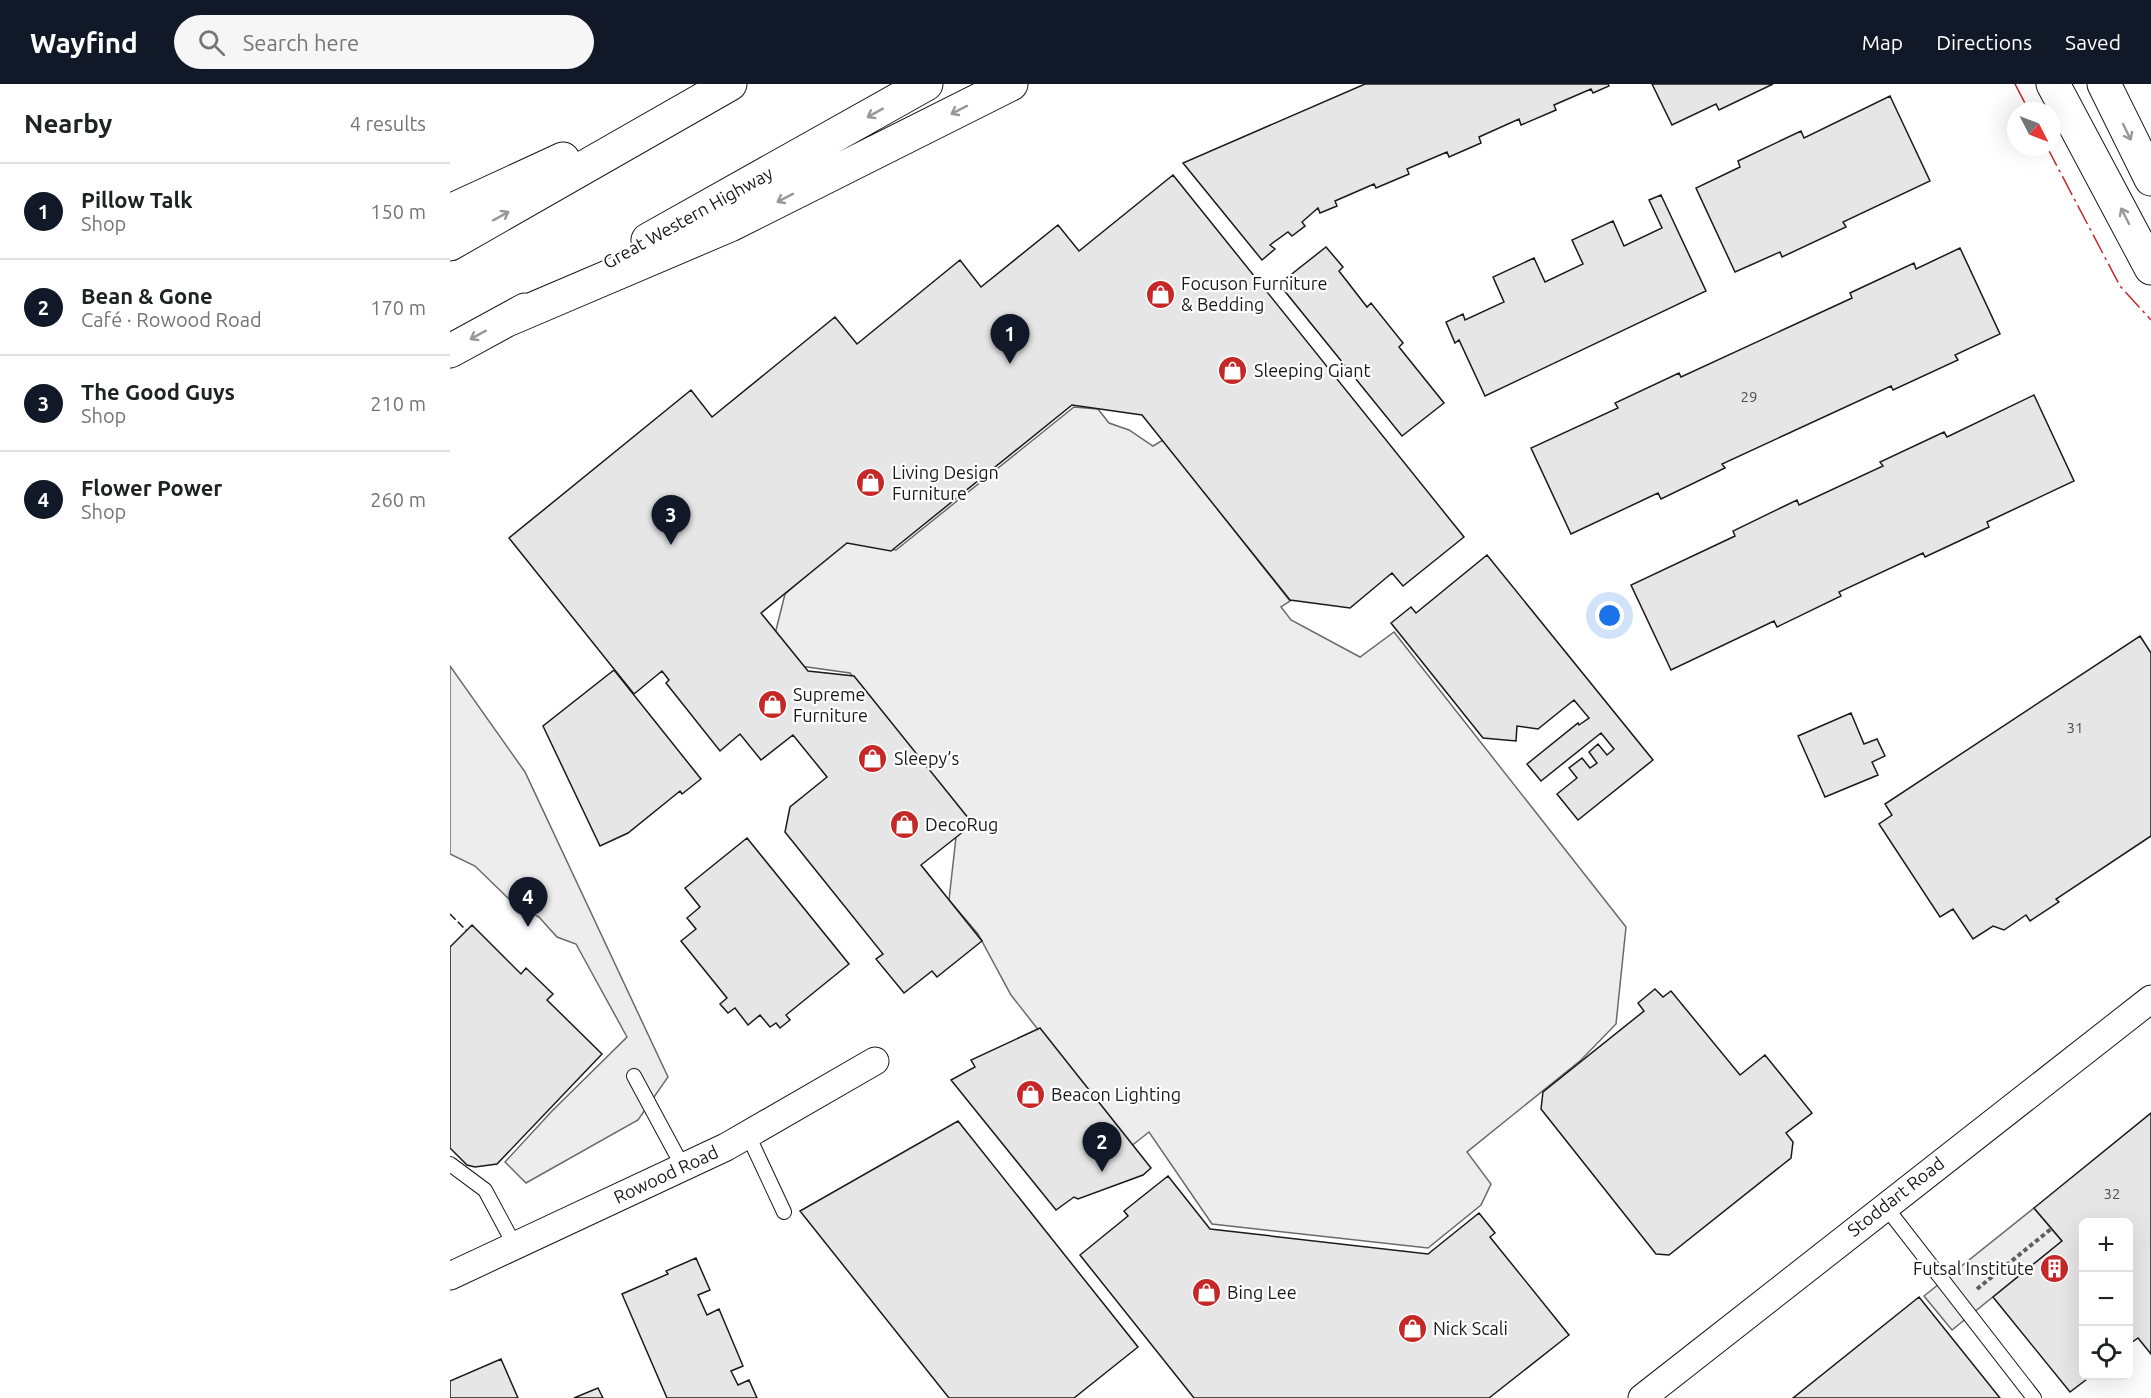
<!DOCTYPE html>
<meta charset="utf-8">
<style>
:root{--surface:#fff;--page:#f6f6f6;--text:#202124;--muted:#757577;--line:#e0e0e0;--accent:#111827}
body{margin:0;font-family:Ubuntu,sans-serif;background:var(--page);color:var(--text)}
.controls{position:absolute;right:18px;bottom:18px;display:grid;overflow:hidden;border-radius:9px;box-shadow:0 6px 24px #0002}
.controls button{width:54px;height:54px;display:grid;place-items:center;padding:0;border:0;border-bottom:2px solid var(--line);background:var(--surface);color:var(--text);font:30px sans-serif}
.compass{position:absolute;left:1557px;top:18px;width:54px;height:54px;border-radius:50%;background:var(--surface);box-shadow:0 6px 24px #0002;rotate:132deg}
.you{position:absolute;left:1160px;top:532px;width:21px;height:21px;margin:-15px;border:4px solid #fff;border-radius:50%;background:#1a73e8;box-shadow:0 0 0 9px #1a73e833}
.badge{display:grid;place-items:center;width:39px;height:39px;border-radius:50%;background:var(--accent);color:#fff;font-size:20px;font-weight:700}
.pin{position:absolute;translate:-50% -50px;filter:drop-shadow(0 2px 3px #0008)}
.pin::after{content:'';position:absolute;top:32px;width:21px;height:18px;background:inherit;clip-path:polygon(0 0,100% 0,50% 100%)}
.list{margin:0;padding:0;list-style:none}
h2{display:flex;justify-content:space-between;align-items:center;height:78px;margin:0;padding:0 24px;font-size:26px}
h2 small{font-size:20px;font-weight:400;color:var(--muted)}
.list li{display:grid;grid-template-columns:39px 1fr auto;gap:18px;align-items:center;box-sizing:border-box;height:96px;padding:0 24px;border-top:2px solid var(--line)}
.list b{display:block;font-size:22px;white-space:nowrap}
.list p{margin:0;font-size:20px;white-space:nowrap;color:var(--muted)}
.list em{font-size:20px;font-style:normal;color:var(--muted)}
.icon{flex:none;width:33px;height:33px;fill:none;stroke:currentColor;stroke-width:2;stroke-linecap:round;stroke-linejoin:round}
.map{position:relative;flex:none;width:1701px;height:1314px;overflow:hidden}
header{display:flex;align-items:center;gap:36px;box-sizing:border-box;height:84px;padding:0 30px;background:var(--accent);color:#fff}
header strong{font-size:28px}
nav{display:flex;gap:33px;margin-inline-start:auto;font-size:21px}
.search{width:420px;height:54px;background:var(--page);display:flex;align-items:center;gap:15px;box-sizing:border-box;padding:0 21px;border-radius:33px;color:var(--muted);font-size:22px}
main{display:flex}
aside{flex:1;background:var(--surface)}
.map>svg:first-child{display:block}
</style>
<header>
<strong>Wayfind</strong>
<div class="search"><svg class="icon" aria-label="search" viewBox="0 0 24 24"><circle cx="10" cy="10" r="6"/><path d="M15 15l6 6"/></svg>Search here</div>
<nav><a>Map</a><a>Directions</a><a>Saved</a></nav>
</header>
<main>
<aside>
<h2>Nearby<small>4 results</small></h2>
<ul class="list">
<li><span class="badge">1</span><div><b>Pillow Talk</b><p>Shop</p></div><em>150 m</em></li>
<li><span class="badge">2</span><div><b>Bean &amp; Gone</b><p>Café · Rowood Road</p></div><em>170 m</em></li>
<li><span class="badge">3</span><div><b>The Good Guys</b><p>Shop</p></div><em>210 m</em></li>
<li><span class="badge">4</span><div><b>Flower Power</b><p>Shop</p></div><em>260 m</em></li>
</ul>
</aside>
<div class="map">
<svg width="1701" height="1314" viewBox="0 0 1701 1314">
<rect width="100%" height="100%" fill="#fff"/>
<!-- parking -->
<path fill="#ededed" stroke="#6a6a6a" stroke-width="1.5" d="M624,323l24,2 11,14 20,7 24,16 10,-6 127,161 -9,6 10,13 69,37 34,-25 232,295 -10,97 -35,36 -114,92 24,32 -10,21 -53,43 -216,-24 -63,-92 -19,15 -119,-152 -33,-61 -29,-34 10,-90 -109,-137 -50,-7 -25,-32 10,-40 60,-52 51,8z
M0,582l75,106 143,305 -30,43 -112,63 -21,-21 47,-51 75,-74 -51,-93 -19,-7 -18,-20 -28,-16 -36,-35 -25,-12z
M1584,1124l28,33 -110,89 -28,-34z"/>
<!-- building -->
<path fill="#e6e6e6" stroke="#1a1a1a" stroke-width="1.5" d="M915,0h243l1,2 -16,7 -2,-4 -37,16 2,5 -35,15 -2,-6 -40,18 2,6 -32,14 -2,-5 -40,17 2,5 -33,14 -2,-4 -39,17 2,5 -17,7 -2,-5 -16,14 3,4 -13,10 -4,-4 -18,13 5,4 -13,11 -79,-97z
M1202,0h121l-54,26 -3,-6 -44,21z
M1440,12l40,85 -87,41 3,5 -64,30 -2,-5 -45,20 -39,-84 44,-21 -2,-6 63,-30 3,7z
M723,91l291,362 -61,49 -11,-13 -42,35 -60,-8 -148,-185 -70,-10 -181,146 -44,-8 -86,70 47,58 46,5 119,148 -52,41 61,76 -45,36 -5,-6 -28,22 -28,-34 7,-5 -98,-122 5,-25 37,-30 -34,-42 -32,25 -21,-26 -20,17 -54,-68 3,-3 -7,-9 -28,23 -125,-156 182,-148 21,27 123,-100 22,27 103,-84 21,27 77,-62 21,26z
M1211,111l45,96 -221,105 -26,-56 -4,3 -9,-21 17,-8 2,6 39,-18 -11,-25 41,-19 11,24 38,-18 -11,-24 41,-19 11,25 38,-18 -13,-28z
M876,163l17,20 -4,4 28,36 4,-4 32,40 -4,4 45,56 -42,33 -123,-152z
M1510,164l40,86 -45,21 3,5 -65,30 -2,-4 -169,78 3,4 -64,31 -3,-6 -87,41 -40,-86 87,-40 -3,-5 64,-30 2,4 171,-79 -2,-5 64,-30 2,6z
M1584,311l40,86 -87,41 2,5 -64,30 -2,-4 -84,39 2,4 -64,31 -3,-6 -103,49 -40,-85 104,-49 -2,-5 64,-31 2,5 84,-39 -3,-4 64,-30 3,5z
M1037,471l166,205 -75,60 -21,-26 20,-16 -8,-10 13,-10 8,10 7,-5 -8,-11 9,-8 9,11 7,-6 -13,-16 -60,48 -14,-17 51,-41 1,2 10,-7 -15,-18 -36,29 -21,-3 -1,15 -33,-3 -92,-115 20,-16 5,6z
M1690,552l11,17v183l-95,63 3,3 -29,19 -4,-6 -22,15 -11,-4 -20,13 -20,-30 -13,8 -61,-93 13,-9 -7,-11z
M164,586l87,109 -19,15 -2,-3 -52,42 -28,13 -57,-120z
M1401,629l13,31 13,-5 8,17 -13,6 6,13 -53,22 -27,-61z
M297,754l102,126 -63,51 4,5 -10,8 -4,-5 -6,4 -10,-12 -12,10 -13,-17 -7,5 -8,-9 7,-6 -46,-57 15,-12 -9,-11 13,-11 -15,-19z
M22,841l49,49 5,-6 27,26 -6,6 55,54 -105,110 -22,3 -8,-2 -17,-17v-201z
M1205,905l8,8 8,-6 69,84 25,-20 47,58 -26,20 7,9 -2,16 -122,97 -13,-1 -115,-145 2,-17 101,-81 -6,-8z
M590,944l111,140 -8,7 -65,24 -4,-2 -18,13 -105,-130 24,-13 -4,-7z
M1701,1029v241l-13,-16 -10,7v-123h-44v154h7l-21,16 -77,-95 69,-56 -28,-33z
M508,1037l180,226 -64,51h-125l-149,-187z
M718,1092l42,53 218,25 51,-41 16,20 -5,4 79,98 -80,63h-295l-114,-143 48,-39 -4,-5z
M246,1174l14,32 -12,5 9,20 12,-6 24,57 -12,5 7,14 11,-5 8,18h-90l-45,-104 46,-20 -2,-3z
M1469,1213l81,101h-207z
M51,1275l17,39h-68v-17z
M148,1304l5,10h-29z"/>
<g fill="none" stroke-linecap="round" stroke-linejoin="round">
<defs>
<path id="service" d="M184,992l49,91
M298,1051l36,77
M0,1080l35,26 30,56
M1435,1122l149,192"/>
<path id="minor" d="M0,1192l276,-129 149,-86
M1192,1314l509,-399"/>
<path id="primary" d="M1603,0l98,184
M1654,0l47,95"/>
<path id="trunk" d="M0,127l113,-52
M198,156l278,-156
M0,160l280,-160
M57,236l223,-95 281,-141
M0,267l75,-41"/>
</defs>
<!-- service casing -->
<use href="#service" stroke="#1a1a1a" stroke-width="16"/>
<!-- minor casing -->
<use href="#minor" stroke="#1a1a1a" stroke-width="29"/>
<!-- primary casing -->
<use href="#primary" stroke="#1a1a1a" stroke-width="35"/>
<!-- trunk casing -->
<use href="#trunk" stroke="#1a1a1a" stroke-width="35"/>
<!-- path -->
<path stroke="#5f5f5f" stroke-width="4" stroke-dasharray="4.5 3" stroke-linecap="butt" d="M1527,1205l74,-60"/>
<!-- service -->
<use href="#service" stroke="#fff" stroke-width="14"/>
<!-- minor -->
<use href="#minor" stroke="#fff" stroke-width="27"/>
<!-- primary -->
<use href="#primary" stroke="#fff" stroke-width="33"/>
<!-- trunk -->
<use href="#trunk" stroke="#fff" stroke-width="33"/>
<!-- fence -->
<path stroke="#1a1a1a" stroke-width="1.5" stroke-dasharray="8 3" stroke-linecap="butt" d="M0,830l16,16"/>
<!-- power -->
<path stroke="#c62828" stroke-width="1.5" stroke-dasharray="21 4.5 3 4.5" stroke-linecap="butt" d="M1565,0l14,27
M1597,63l73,139 31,34"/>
</g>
<!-- one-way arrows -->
<defs><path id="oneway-shaft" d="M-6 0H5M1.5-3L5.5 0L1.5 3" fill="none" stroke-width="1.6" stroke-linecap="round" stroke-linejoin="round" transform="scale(1.5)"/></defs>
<g stroke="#989898">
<use href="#oneway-shaft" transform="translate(509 26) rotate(153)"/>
<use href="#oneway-shaft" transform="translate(425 29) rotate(151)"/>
<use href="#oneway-shaft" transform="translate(1677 48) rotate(64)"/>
<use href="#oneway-shaft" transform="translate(335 114) rotate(153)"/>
<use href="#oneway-shaft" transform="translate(51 132) rotate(-29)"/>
<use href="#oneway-shaft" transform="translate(1675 132) rotate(-117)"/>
<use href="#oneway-shaft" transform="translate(28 251) rotate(151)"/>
</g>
<!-- icons -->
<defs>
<symbol id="shop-disc" viewBox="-11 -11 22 22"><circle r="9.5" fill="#c62828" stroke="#fff"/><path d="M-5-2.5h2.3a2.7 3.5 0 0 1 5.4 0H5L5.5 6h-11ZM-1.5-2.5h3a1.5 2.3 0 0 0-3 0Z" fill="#fff"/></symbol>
<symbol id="building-disc" viewBox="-11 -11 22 22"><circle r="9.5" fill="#c62828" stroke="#fff"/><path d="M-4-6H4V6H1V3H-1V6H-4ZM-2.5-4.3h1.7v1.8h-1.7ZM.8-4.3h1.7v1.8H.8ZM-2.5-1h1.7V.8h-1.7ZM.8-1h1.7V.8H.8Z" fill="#fff"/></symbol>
</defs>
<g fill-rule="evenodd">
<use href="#shop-disc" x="694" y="194" width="33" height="33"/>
<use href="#shop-disc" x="766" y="270" width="33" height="33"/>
<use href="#shop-disc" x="404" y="382" width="33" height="33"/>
<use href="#shop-disc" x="306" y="604" width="33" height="33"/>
<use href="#shop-disc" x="406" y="658" width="33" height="33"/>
<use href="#shop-disc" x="438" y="724" width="33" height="33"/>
<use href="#shop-disc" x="564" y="994" width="33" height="33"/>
<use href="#building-disc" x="1588" y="1168" width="33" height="33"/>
<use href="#shop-disc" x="740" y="1192" width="33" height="33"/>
<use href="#shop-disc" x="946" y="1228" width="33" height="33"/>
</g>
<g text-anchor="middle" stroke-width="4.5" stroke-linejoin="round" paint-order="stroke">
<!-- number labels -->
<g font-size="15" fill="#4d4d4d">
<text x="1299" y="318">29</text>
<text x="1625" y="649">31</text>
<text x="1662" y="1115">32</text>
</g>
<!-- street labels -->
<g font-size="18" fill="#1a1a1a" stroke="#fff">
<text transform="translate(238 134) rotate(-29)" y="6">Great Western Highway</text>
<text transform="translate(216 1091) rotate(-25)" y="6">Rowood Road</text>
<text transform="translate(1446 1113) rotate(-38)" y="6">Stoddart Road</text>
</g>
<!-- poi labels -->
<g font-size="18" fill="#1a1a1a" stroke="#fff" text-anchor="start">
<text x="731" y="206">Focuson Furniture<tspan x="731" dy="21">&amp; Bedding</tspan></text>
<text x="804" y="293">Sleeping Giant</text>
<text x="442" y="395">Living Design<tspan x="442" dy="21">Furniture</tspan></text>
<text x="343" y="617">Supreme<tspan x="343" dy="21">Furniture</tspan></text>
<text x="444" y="681">Sleepy’s</text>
<text x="475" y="747">DecoRug</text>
<text x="601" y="1017">Beacon Lighting</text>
<text x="1584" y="1191" text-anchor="end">Futsal Institute</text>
<text x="777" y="1215">Bing Lee</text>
<text x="983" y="1251">Nick Scali</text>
</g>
</g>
</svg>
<div class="controls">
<button>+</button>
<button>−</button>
<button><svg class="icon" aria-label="locate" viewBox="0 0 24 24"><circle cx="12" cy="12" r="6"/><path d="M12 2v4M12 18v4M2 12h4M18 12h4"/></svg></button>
</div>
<svg class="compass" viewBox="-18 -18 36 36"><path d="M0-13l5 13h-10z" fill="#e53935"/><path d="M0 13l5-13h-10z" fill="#757577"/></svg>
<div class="you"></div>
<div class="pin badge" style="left:560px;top:280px">1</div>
<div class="pin badge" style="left:652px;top:1088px">2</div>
<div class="pin badge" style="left:221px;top:461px">3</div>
<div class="pin badge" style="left:78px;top:843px">4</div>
</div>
</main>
